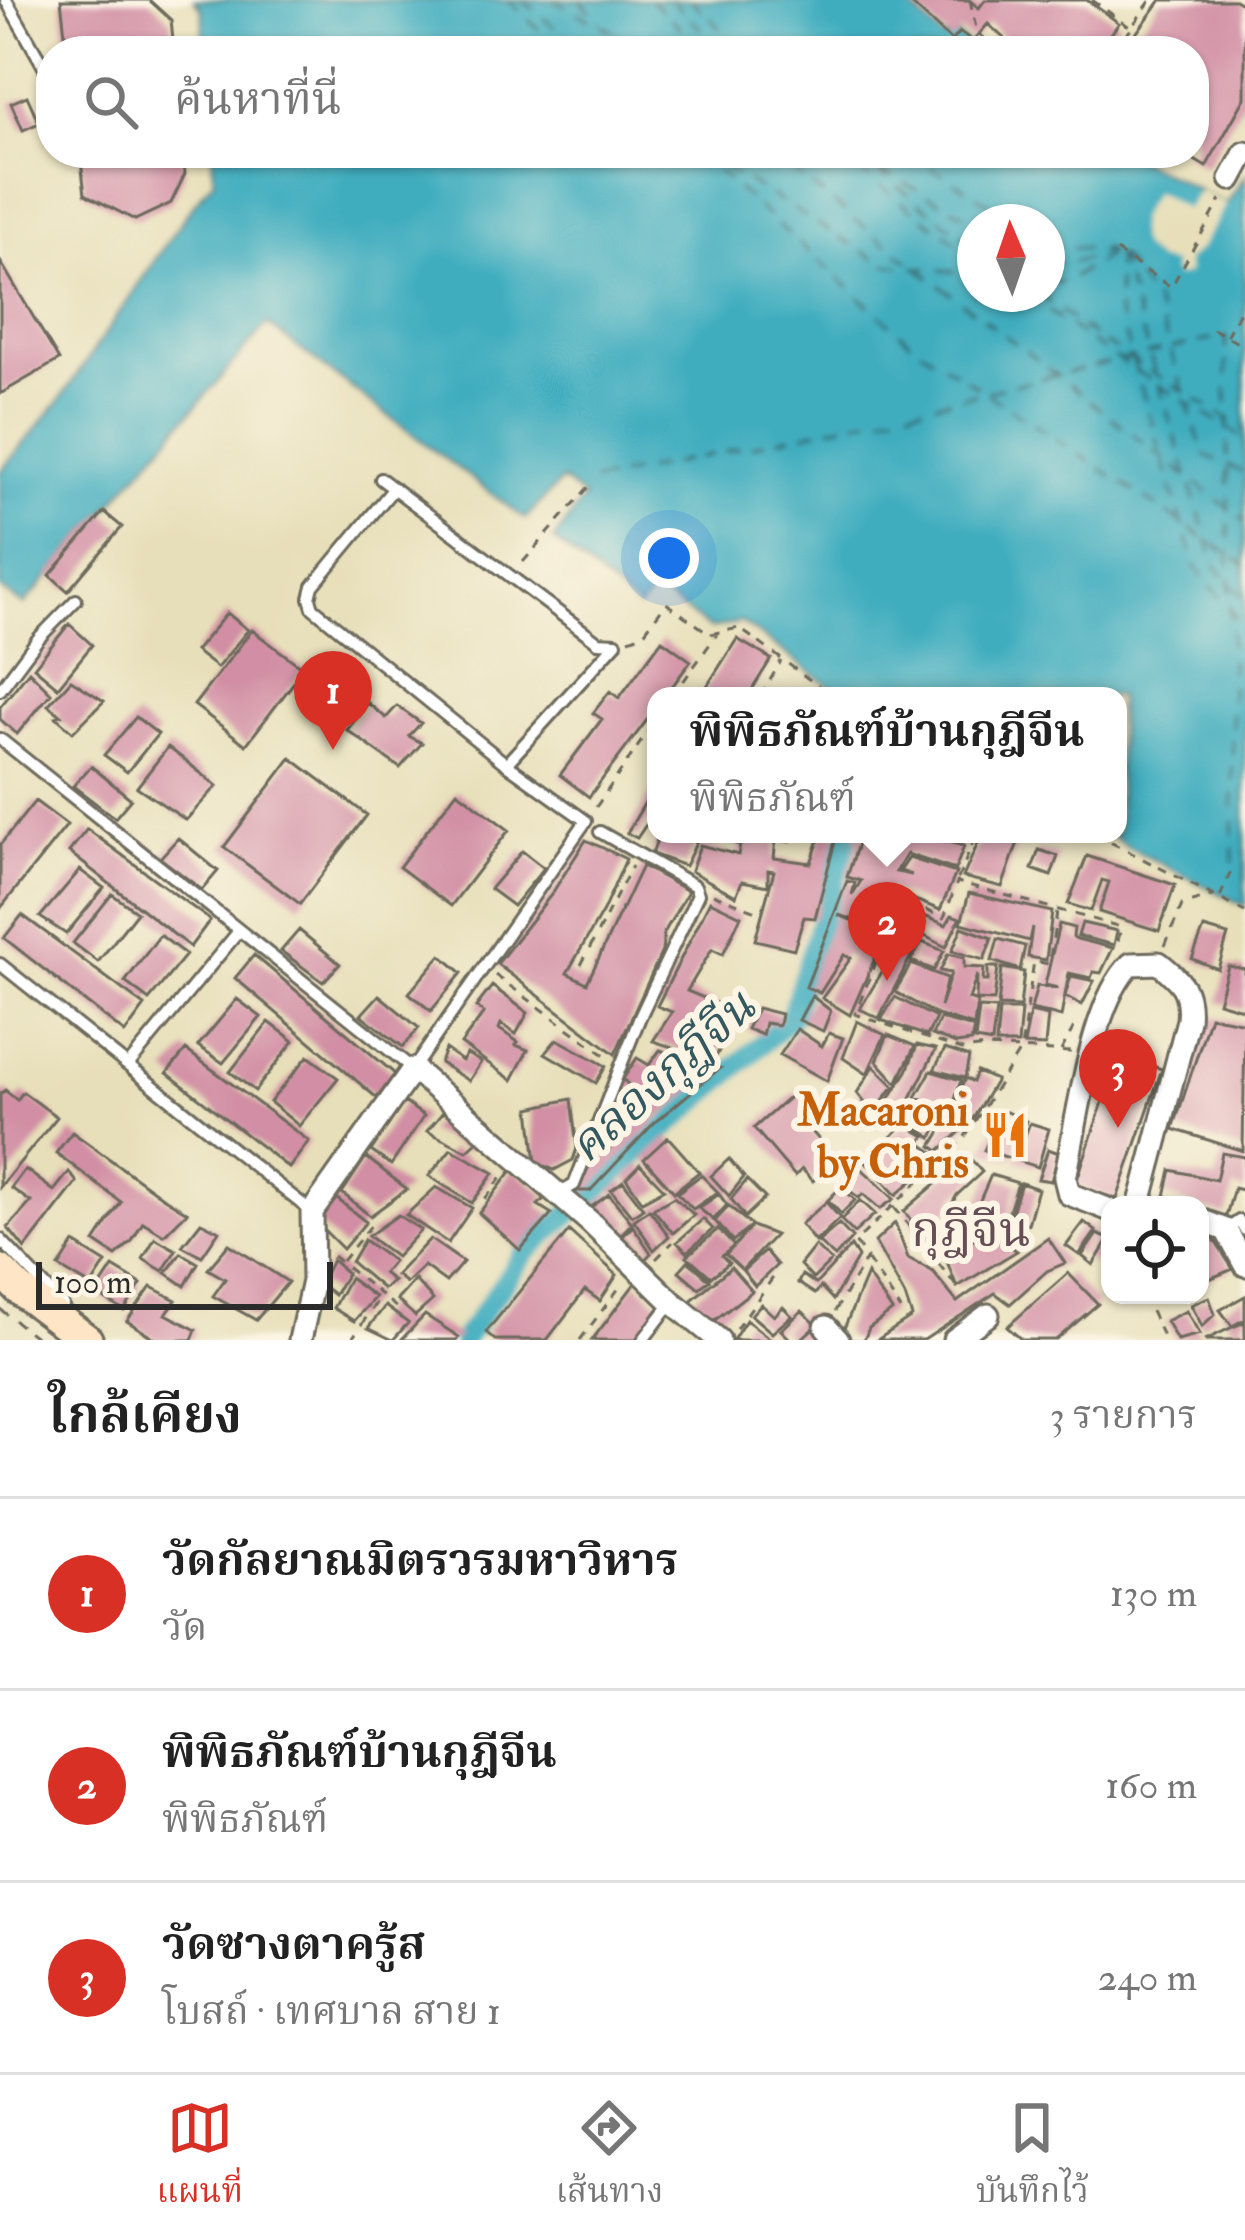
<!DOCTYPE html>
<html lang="th">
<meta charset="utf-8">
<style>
:root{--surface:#fff;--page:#f2f2f2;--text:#222;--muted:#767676;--line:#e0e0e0;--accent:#d93025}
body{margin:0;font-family:"IM FELL Double Pica","Noto Serif Thai",serif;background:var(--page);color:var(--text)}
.controls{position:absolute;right:36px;bottom:36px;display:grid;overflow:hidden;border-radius:24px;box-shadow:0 3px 9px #0004}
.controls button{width:108px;height:108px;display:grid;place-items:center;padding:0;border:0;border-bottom:3px solid var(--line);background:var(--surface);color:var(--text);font:60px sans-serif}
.compass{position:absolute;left:957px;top:204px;width:108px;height:108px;border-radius:50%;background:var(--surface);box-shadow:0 3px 9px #0004;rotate:358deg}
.scale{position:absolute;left:36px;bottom:30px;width:297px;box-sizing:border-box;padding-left:12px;border:6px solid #2b2b2b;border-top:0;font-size:33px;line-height:42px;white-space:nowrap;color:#2b2b2b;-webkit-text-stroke:9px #fcf5e5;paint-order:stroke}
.you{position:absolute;left:669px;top:558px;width:42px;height:42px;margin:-30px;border:9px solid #fff;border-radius:50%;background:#1a73e8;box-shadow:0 0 0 18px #1a73e833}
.badge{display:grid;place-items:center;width:78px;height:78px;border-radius:50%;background:var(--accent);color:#fff;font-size:39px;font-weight:700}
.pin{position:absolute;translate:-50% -99px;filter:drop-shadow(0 3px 6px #0008)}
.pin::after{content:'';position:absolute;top:63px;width:42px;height:36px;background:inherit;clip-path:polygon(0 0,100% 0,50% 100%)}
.popup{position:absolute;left:647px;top:687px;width:480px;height:156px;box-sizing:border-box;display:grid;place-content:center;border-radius:24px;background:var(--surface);filter:drop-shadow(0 3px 9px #0005);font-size:39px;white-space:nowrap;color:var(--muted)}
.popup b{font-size:45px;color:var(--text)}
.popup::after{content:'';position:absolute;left:50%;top:100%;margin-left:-24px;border:24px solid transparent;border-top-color:var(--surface)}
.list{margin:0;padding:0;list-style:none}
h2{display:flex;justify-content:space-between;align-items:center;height:156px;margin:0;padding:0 48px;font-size:51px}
h2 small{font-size:39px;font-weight:400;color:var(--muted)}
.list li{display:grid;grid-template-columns:78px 1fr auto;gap:36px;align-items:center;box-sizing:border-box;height:192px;padding:0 48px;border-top:3px solid var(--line)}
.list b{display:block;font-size:45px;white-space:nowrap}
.list p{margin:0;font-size:39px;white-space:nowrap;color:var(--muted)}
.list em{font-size:39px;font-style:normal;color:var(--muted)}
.icon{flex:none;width:66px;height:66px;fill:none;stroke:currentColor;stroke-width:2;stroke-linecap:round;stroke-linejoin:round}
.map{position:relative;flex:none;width:1245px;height:1340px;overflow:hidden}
.search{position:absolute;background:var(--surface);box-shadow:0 3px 9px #0004;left:36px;right:36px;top:36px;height:132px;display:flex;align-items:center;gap:30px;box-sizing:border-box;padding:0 42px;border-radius:48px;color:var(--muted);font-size:45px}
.sheet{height:732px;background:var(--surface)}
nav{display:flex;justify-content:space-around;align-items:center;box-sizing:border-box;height:168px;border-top:3px solid var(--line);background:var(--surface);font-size:33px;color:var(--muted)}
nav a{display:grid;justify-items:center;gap:6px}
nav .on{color:var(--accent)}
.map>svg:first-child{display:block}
</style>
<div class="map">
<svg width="1245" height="1340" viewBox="0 0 1245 1340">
<rect width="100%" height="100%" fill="#fcf5e5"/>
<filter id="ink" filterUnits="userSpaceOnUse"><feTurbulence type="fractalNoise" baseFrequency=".00833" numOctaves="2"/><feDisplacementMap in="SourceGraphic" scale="24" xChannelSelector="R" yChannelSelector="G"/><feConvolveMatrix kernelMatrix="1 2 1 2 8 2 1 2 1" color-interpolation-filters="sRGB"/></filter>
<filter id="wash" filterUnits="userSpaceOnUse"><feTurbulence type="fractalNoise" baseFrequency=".004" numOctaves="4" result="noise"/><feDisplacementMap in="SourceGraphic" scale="48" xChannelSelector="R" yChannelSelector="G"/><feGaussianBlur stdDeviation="2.7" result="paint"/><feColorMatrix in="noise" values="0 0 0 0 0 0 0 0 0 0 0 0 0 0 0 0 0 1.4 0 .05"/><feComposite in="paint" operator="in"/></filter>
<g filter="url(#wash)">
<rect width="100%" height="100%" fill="#e7dfb9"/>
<!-- water -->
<path fill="#41adbf" stroke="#366c75" stroke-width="3" fill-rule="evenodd" d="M194,0h709l42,40 8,-8 23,19h-771l-3,-42z
M212,153h913l101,51 19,-28v730l-119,-60 -16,-12h8v-138h-274l-103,-74 -31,7 -55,-40 -16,20 -85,-69 30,-42 -22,-18 -37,39 -258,-195 -243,281 -24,-16v-117l58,-69 129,-190 27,-33zM975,222h72v72h-72z"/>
<!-- pier -->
<path fill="#e7dfb9" d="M1199,190l27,14 -26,45 -14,12 2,12 -11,5 -5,-7 1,-7 -16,-3 -15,-13 -4,-10v-20l16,-27 32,18z"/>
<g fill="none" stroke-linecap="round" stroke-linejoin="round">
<!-- canal -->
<path stroke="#41adbf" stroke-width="21" d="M463,1340l62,-87 265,-234 59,-185"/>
<!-- ferry -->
<path stroke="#33585f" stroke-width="3" stroke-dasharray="15 12" stroke-linecap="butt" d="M509,0l51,51
M523,0l58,51
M553,0l98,51
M580,0l19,21
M651,0l54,51
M671,0l53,51
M691,0l53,51
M616,34l21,17
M697,153l216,191 332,221
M701,153l183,111 91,10
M769,153l476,368
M836,153l139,103
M847,153l14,7
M854,153l121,92
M908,153l112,69
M880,170l99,52
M1047,239l14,8 48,3
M1118,255l98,311 29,33
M1047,257l15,8 49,-13
M1121,257l34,46 49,152 41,18
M1047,281l16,2 53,-32 2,62 43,139
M1026,294l69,51 150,94
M1039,294l57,44 149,91
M1163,461l33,106 49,61
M593,482l633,-146 8,528"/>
</g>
<g id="blocks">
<!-- building -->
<path fill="#d18ea4" d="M61,0h88l22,20 3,31h-107z
M907,0h62l10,8 6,-8h102l32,23 -8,11 4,3 -10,14h-87l-30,-27 -15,17 -13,-9 -8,9z
M1161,0h74l10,6v92l-39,69 -23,-14h11v-102h-71z
M27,96l12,27 -16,7 -12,-27z
M80,153h103l2,21 -14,29 -36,17 -50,-26z
M0,261l59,99 -59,34z
M104,512l18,15 -54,64 -18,-16z
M227,613l21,17 -31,38 -22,-17z
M69,624l23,21 -34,42 -24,-20z
M252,630l52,39 -58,76 -52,-40z
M737,639l34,20 -23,37h-34l-10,-5z
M662,640l29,21 -26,35h-9v12l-67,89 -29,-22 42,-56 -9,-6 17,-22 9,7z
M29,671l22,22 -34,41 -17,-15v-12z
M71,680l33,21 -31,31 -17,-15 5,-2 -13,-10z
M368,703l18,15 11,-12 24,17 -12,13 13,7 -22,25 -53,-38z
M136,717l22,17 -31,38 -23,-17z
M168,747l49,39 -31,34 -49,-33z
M291,758l76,57 -67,89 -76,-57z
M91,766l40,33 -16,19 -42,-32z
M656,784v26l-19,28 -10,-5z
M457,791l52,39 -58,76 -52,-39z
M35,801l32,24 -67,84v-64z
M87,829l123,91 -20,27 -121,-95z
M659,834l39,5 -13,27 -33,-12z
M702,834h89l-1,8 -14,-3 -2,19 37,5 10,-29h16l-22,84 -11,-1 -10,32 -39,-9 19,-69 -6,-1v16l-26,-5 -6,15 -45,-25 9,-26 38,10 2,-10z
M856,834l36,3 -11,25 17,-28h19l47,12 -9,24 -48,-16 -11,18 16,3 -12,-4 9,-13 47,15 -16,37 -52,-21 -15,36 -35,-10 48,18 -36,82 -28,-17 29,-40 -7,-3 -24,38 -14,-6 41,-106 8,2 -3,12 9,-14 -14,-4 12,-36 -4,-2z
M982,834h39l-19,53 -39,-10z
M178,838l40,33 -16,19 -42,-32z
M586,840l40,19 -23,52 -36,62 20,10 55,-117 46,25 -24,42 -2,18 -47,103 -118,-90 54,-69z
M1039,850l19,6 -7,20 -19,-7z
M522,851l22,17 -31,38 -23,-17z
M1087,856l88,29 -16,46 -60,-19 10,-30 -7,-2 -11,31 -23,-7z
M80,870l24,18 -38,46 -26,-17z
M969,893l83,19 -6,48 -18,-3 4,-30 -3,14 -68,-18z
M112,894l25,18 -39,50 -25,-19z
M710,901l31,15 -18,38 -11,-5 -25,42 29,12 -12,22 22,11 -12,25 -61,-20 19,-29 -15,-6z
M894,901l22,9 -9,23 13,6 -41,79 -19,-9 23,-39 -4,-6 15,-36 -11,-4z
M919,914l27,11 6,-10 8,3 -14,29 -33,-17z
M22,915l123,91 -20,27 -121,-95z
M1082,923l35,8 -3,14 -36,-9z
M1059,924l15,4 -1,9 4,2 36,9 -12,25 -8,-1 -2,6 -22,-5 -8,44 -30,-8 6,-23 21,2 -13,-3z
M962,927l30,11 -8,22 -32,-9z
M1204,928l24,7 -10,34 -26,-10z
M299,930l41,34 -17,18 -42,-31z
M160,935l26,20 -37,45 -24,-18z
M998,939l27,7 -5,24 -28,-9z
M922,942l22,9 -10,19 -23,-9z
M948,954l16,4v9l20,1 -1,13h5v-14h10l-4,34 -18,-1 1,-25 -8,24 8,3 -3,24 -37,-11 -42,-23 16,-28 36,14 -7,29 11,-34 -11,-2z
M254,955l141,119 -18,24 -142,-120z
M441,955l21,18 -31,38 -22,-18z
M1228,966l17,3v41l-27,-8z
M1002,968l22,4 -4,35 -22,-1z
M1071,976l23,5 -12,24 -17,-9z
M492,986l36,27 -12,21 -15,-10 -2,5 19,13 -2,3 12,5 -16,30 -51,-36 23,-31 -8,-6z
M379,995l40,33 -16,19 -42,-32z
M812,996l19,15 -8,20 -24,-11z
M895,997l41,21 -9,18 -46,-16z
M237,999l24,18 -38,46 -25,-17z
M757,1008l24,6 -2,11 -14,-2 -3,12 -15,-6z
M979,1008l17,1 -4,34 -17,-3z
M999,1010h22l-3,34h-22z
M1030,1012l18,4 -3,30 -21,-1z
M1210,1016l35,7 -2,128 -70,-22z
M940,1019l34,9 -3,14 -15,2 -24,-9z
M857,1021l28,14 -18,39 -24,-16z
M269,1022l25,19 -39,50 -25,-19z
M797,1029l25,17 7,-13 14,5 -16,43 -47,-26z
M888,1035l27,11 -18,37 -20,-22z
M557,1039l49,27 -10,17 -51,-30z
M917,1045l19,4 -35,68 -18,-9 24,-37z
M445,1049l17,12 5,-7 14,8 -12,19 -29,-18z
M945,1049l24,8 -4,21 -31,-8z
M186,1050l123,91 -20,27 -122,-95z
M660,1050l23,9 -5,4 -10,-2 -8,10 11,6 18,-17 31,8 -65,54 -65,69h-12l20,-46 10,6 29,-40 9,6 3,-4 -21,-12 7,-9 -12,-13 14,-21 12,7z
M308,1056l30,22 -39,48 -29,-24z
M1118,1056l44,13 -45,130 -42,-13z
M874,1066l20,20 -21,27 -16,-20z
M931,1071l30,9 -9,28 -36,-11z
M977,1072l19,8 -25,42 -32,29 -7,-5 20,-33 13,-35 8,4z
M5,1090l12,10 6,-8 34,25 -57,70v-93z
M796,1091l22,25 -11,10 22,25 -11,9 8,9 -13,12 -11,-12 -7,7 -41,-48z
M571,1099l6,49 -4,12 -19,10 -18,-7 -6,-55z
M917,1101l27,8 -12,29 -25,-17z
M404,1102l20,14 -33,49 -20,-14z
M1002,1110l24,11 -14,38 -28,-9z
M443,1112l39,25 -15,14 -40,-20z
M1030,1123l19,6 -11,38 -23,-7z
M904,1124l21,12 -5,7 19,13 -16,14 -14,-15 -9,10 2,7 10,-6 7,9 -23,20 -30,-33z
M72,1132l89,64 26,16 -23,23 -21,-13 -11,19 -16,15 -21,-14 26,-40 -65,-49z
M668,1137l31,35 -25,20 -30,-33z
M451,1149l43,24 -22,30 -43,-27z
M1048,1149l11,4 -8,28 -13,-2z
M1222,1153l23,4v34l-11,-3 -8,28 -61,-20 6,-26 45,10z
M968,1156l14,16 -25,23 -14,25 22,23 25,-11 27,19 -60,36 -13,-33 -23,-20 -17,-23z
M366,1157l41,32 -37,27 -28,-23z
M729,1159l15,18 -15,19 -18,-20z
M640,1164l24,25 -22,12 -16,-23z
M860,1167l15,14 19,18 -14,10 -17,-15 -4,4 -18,-14z
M25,1169l29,22 15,-19 8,10 -52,67 -17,-21 23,-26 -20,-14z
M513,1169l34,27 -9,9 14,9 -32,36 -41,-37z
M701,1175l17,17 -25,17 -16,-16z
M991,1175l27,8 -15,48 -29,-17z
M747,1180l18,18 -20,19 -14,-18z
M623,1181l20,27 -11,8 -21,-26z
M1021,1183l17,6 -10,35 -17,-8z
M436,1187l36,21 -24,35 -42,-28z
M841,1187l14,13 -14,14 -13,-14z
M609,1194l23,29 -15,15 -27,-30z
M719,1194l8,11 -14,15 -14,-12z
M674,1197l20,18 -21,18 -20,-24z
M336,1198l30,24 -23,27 -27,-27z
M860,1200l15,14 -21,19 -13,-13z
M826,1202l14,16 -25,24 -14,-18z
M729,1206l23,20 -19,15 -18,-20z
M649,1209l20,27 -15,14 -20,-30z
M398,1215l23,15 -25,27 -28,-21z
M703,1219l10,10 -26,23 -10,-10z
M201,1222l18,9 -17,25 -20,-10z
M1084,1222l12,9 -17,24 -13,-9z
M895,1223l13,35 24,13 25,31 91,-64 17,25 -18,8 -37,33 -15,-11 -71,47h-47l35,-23 -7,-21 -30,-54z
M839,1224l13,14 -17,19 -17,-15z
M633,1226l18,27 -11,12 -23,-23z
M752,1226l23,9 -33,35 -16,-15z
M718,1229l16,17 -12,10 7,7 -18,14 -24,-21z
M569,1231l48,44 -17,26 -15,-11 -38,50h-52l-9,-8z
M1097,1234l12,5 -16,26 -11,-9z
M1211,1235l22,34 -31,13 -2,-44z
M155,1238l21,12 -13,21 -20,-12z
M430,1239l33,23 -17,20 -22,-16 -18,17 -10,-8z
M364,1240l29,21 -10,12 10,8 -10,8 -32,-27z
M74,1243l32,20 -15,23 -32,-19z
M229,1244l59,38 -32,38 -43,-24 12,-17 -17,-10z
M815,1246l16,15 -18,18 -13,-14z
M851,1246l7,11 -25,43 -12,-13 -6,7 -17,-11 4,-8 14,9z
M765,1251l12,14 -22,21 -12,-15z
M181,1253l17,10 -13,23 -19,-13z
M332,1260l15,13 -13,22 -14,-11z
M688,1261l22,19 -11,8 -20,-17z
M113,1267l28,17 -17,27 -28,-18z
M731,1267l21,24 -41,32 -23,-20z
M1068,1273l30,31 -42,36h-34l-15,-13z
M867,1274l25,37 -23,17 -5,12h-14l-7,-9z
M349,1278l26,19 -21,24 -21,-13z
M415,1280l18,20 -18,16 -18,-16z
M636,1282l25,23 -25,35h-44z
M151,1287l25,13 -10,14 30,16 -4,10h-35l-30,-19z
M1245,1296v23l-13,7 -12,-16z
M1209,1297l6,17 -13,12 -11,-21z
M761,1304l13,12 9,-9 9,9 -20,17 -21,-18z
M385,1306l23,17 -15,17 -25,-12z
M802,1311l15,14 -17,15h-9l-10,-10z
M1186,1311l14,23 -23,6 -11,-19z
M425,1315l34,22 -3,3h-55z
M746,1320l26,20h-39z
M1245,1322v18h-40l30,-14z"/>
</g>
</g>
<g filter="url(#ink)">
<use href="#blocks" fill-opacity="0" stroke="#6d6a5d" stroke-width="3"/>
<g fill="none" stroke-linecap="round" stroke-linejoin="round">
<defs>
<path id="lane" d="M6,0l45,79
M394,488l-81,98 -3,12 3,10 193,156
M0,690l38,-51 38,-39
M0,739l413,330 173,-248 -80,-57 110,-121 -18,-1 -217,-163
M0,964l312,248
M130,1063l109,-132
M560,1193l14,-8 66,-168 58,-123 -3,-8 -95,-54
M1226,1230l13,-9 6,9
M0,1239l63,66
M643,1340l29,-38"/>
<path id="street" d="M1231,179l14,-26
M1110,1210l-41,-16 -4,-16c12,-55 26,-176 66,-214l28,-1c22,18 32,27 29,57l-48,183
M1200,1220l26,10 19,35
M826,1327l12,13
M300,1340l13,-59 -1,-69 101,-143 177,153 82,80 47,38
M954,1340l34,-25"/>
<path id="secondary" d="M0,1270l20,20 67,50"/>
</defs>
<!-- lane casing -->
<use href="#lane" stroke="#6d6a5d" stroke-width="16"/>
<!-- street casing -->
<use href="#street" stroke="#6d6a5d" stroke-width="27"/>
<!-- secondary casing -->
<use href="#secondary" stroke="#6d6a5d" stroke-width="36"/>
<!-- path -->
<path stroke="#6d6a5d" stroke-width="3" stroke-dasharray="9 9" stroke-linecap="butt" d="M970,0l7,33 22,18
M1092,0l39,28 20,-28
M1114,51l17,-22
M1116,251l55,36 50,-87
M1213,329l25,14
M1226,336l19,-33
M523,562l70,-80
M629,639l14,-5 23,-31 44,31 29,-6 93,68
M681,687l18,9
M673,696l44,-62
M761,696l20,-35
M596,807l60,-87
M951,834l22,9 -16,38
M1095,834l150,78
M713,894l46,18
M1220,897l14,-33
M1165,946l17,-41 30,-9
M581,965l51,-99
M495,975l114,83
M1061,1051l15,-28
M1071,1052l-86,-5 -23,3 -107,-36 34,-84 -11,-5 12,-30 54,23 13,-36 164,45 -4,19
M485,1199l19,-25
M894,1207l63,80
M333,1256l69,56
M656,1259l17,-17
M868,1260l33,50
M342,1261l31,-38
M1143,1295l22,45
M0,1309l39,31
M835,1311l32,-53 -12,-16 109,-104 57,-89 13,-88 15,3 8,-52
M736,1329l39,-54
M351,1340l29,-43
M580,1340l42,-56"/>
<!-- lane -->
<use href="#lane" stroke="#fff" stroke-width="10"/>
<!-- street -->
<use href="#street" stroke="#fff" stroke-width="21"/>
<!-- secondary -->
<use href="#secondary" stroke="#fde5c5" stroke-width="30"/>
</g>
</g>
<!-- icons -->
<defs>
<symbol id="restaurant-bare" viewBox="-9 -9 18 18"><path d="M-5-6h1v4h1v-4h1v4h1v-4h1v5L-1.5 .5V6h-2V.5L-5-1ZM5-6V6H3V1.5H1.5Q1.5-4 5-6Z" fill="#e8710a" stroke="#fcf5e5" stroke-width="2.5" paint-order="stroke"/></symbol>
</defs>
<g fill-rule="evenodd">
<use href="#restaurant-bare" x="972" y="1102" width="66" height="66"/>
</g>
<g text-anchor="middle" stroke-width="12" stroke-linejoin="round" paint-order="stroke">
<!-- food labels -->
<g font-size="45" font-weight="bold" fill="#c56008" stroke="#fcf5e5" text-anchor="end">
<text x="969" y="1125">Macaroni<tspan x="969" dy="52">by Chris</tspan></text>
</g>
<!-- water labels -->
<g font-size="48" font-style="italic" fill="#33585f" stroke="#fcf5e5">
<text transform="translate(661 1075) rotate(-42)" y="17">คลองกุฎีจีน</text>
</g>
<!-- neighbourhood labels -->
<g font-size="48" fill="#654e55" stroke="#fcf5e5">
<text x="971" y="1246">กุฎีจีน</text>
</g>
</g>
</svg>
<div class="controls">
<button><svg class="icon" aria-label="locate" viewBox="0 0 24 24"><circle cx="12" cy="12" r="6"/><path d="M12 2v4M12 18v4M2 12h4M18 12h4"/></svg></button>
</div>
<svg class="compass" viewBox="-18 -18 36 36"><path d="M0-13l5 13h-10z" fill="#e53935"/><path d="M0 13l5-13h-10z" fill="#767676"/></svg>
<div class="scale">100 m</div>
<div class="you"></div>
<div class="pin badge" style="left:333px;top:750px">1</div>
<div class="pin badge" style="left:887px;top:981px">2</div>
<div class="popup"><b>พิพิธภัณฑ์บ้านกุฎีจีน</b>พิพิธภัณฑ์</div>
<div class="pin badge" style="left:1118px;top:1128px">3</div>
<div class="search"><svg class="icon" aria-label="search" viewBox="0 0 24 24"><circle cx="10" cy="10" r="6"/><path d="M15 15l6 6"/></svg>ค้นหาที่นี่</div>
</div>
<section class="sheet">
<h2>ใกล้เคียง<small>3 รายการ</small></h2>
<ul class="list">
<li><span class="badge">1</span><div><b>วัดกัลยาณมิตรวรมหาวิหาร</b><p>วัด</p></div><em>130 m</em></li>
<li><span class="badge">2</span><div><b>พิพิธภัณฑ์บ้านกุฎีจีน</b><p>พิพิธภัณฑ์</p></div><em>160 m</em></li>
<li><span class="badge">3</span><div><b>วัดซางตาครู้ส</b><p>โบสถ์ · เทศบาล สาย 1</p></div><em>240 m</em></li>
</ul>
</section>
<nav>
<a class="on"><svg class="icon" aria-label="map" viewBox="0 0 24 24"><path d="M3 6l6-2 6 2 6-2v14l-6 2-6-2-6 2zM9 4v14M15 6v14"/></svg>แผนที่</a>
<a><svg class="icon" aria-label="directions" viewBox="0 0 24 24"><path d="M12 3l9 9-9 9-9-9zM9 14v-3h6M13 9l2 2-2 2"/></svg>เส้นทาง</a>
<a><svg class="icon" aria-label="saved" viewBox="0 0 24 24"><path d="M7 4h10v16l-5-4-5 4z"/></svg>บันทึกไว้</a>
</nav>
